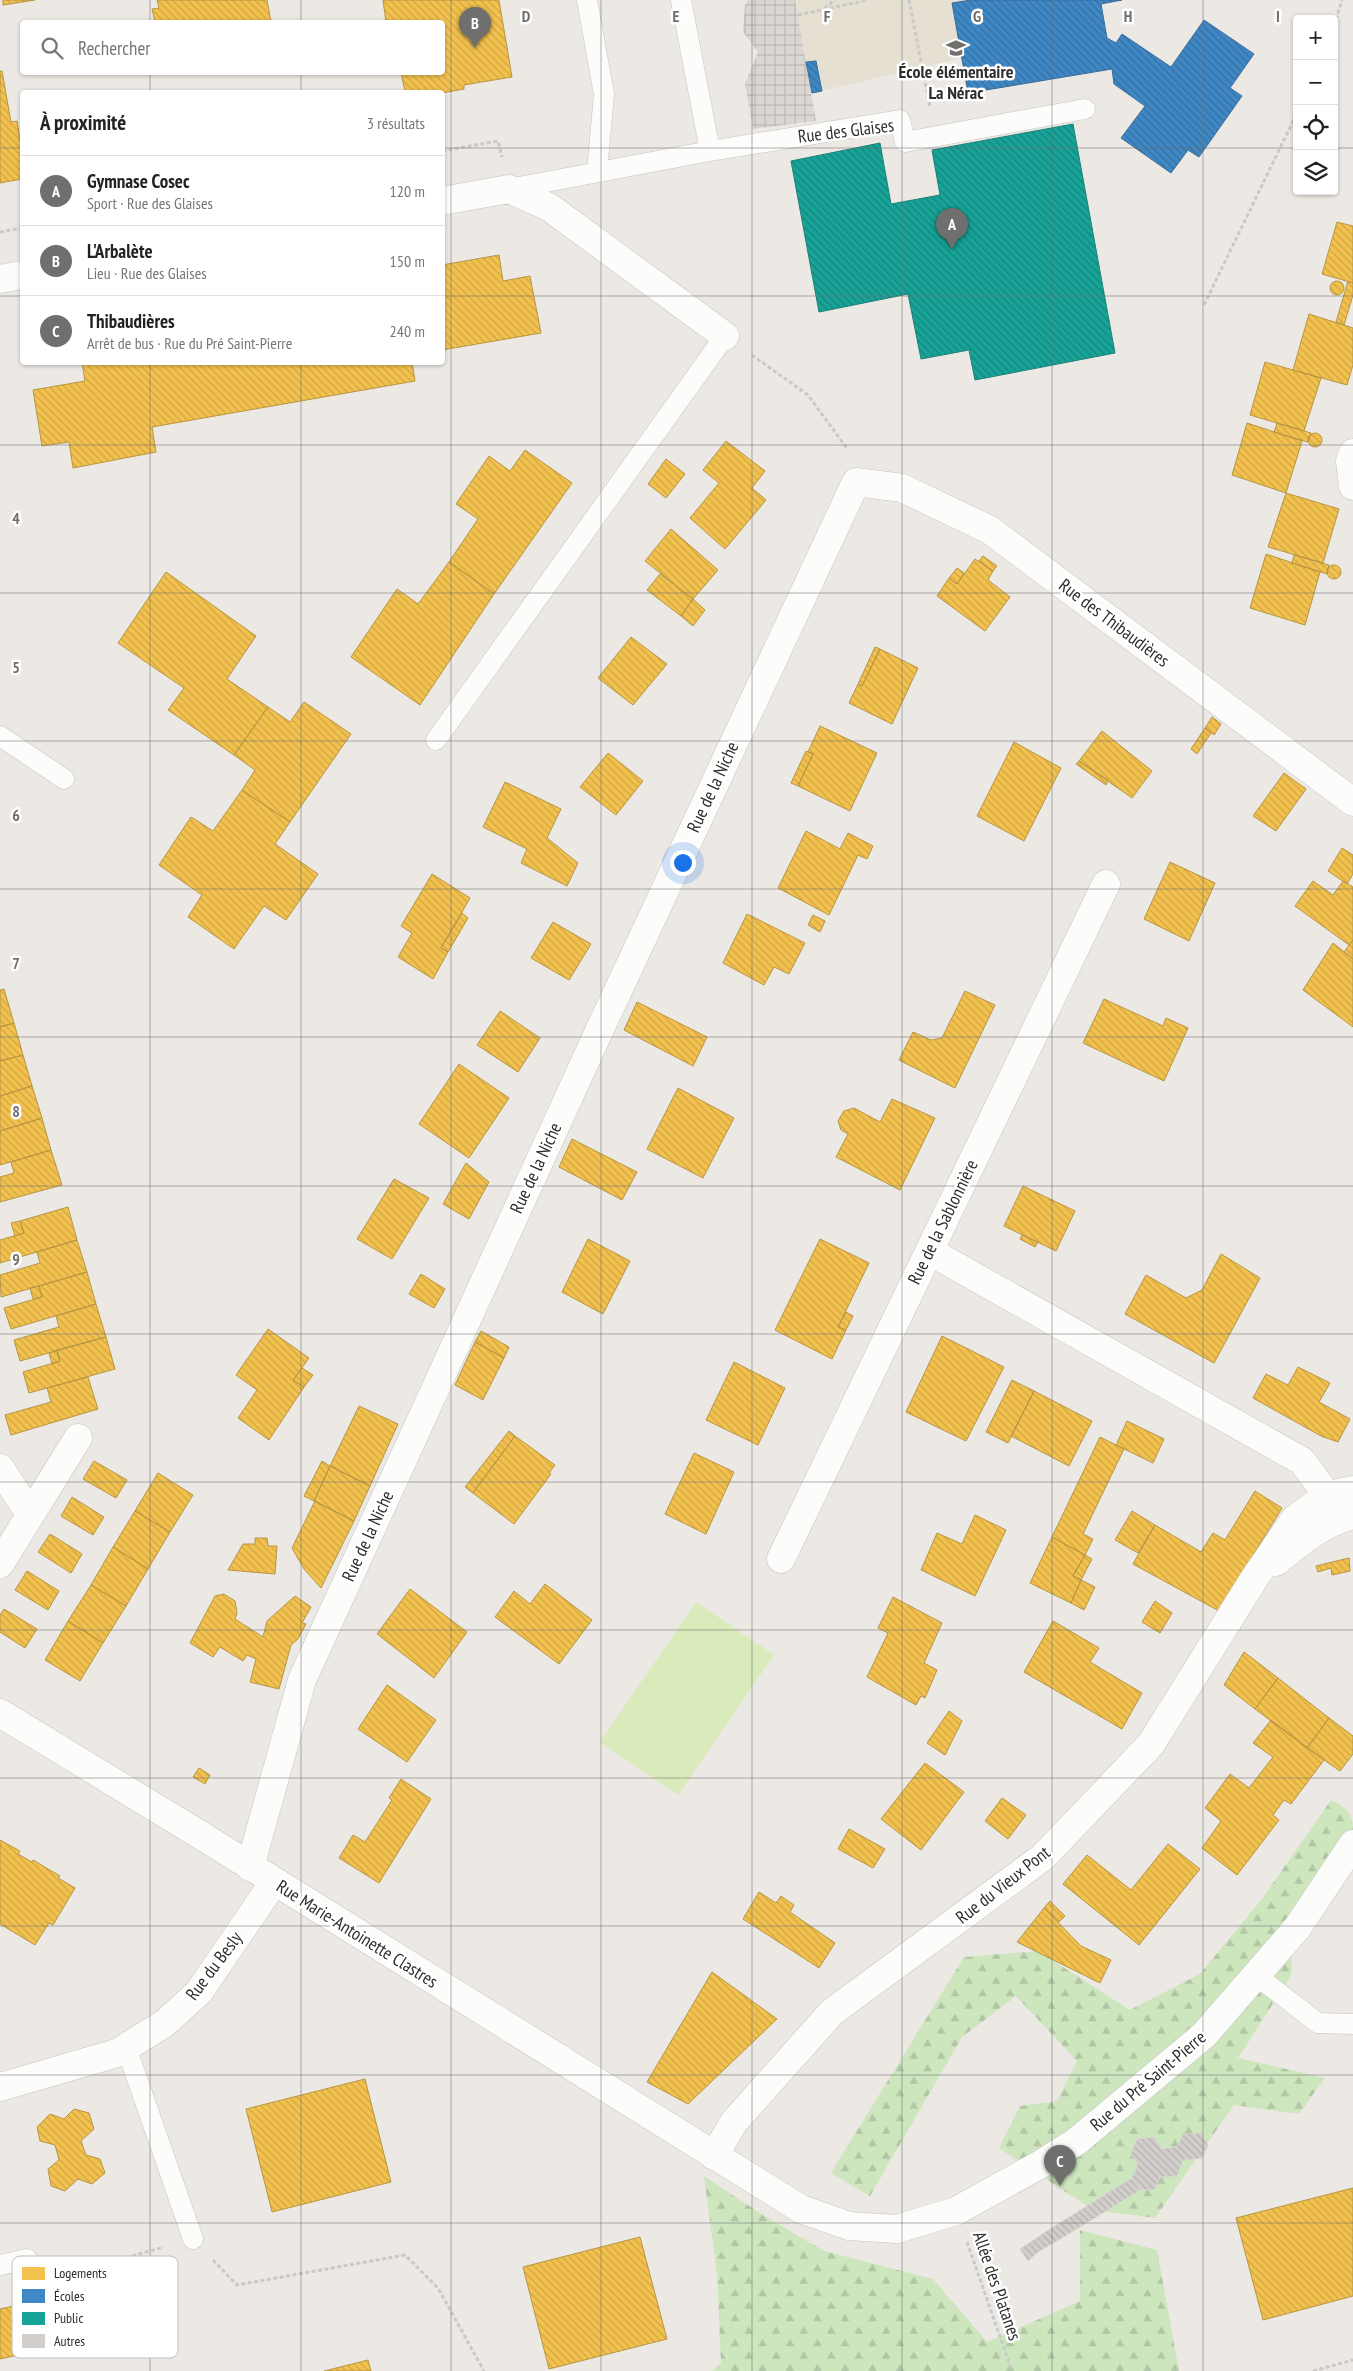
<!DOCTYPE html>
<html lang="fr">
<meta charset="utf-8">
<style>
:root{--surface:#fff;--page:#f2f2f2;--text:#222;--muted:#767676;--line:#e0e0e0;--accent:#706f6e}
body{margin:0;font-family:"PT Sans Narrow",sans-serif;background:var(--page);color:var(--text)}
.controls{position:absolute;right:15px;top:15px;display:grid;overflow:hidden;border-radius:5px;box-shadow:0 1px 4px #0004}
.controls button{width:45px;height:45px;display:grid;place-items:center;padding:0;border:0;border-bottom:1px solid var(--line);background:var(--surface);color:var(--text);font:25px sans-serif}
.you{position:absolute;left:682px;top:862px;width:18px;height:18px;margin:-12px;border:4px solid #fff;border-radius:50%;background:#1a73e8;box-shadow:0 0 0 8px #1a73e833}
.badge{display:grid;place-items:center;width:32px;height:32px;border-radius:50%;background:var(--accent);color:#fff;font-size:16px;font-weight:700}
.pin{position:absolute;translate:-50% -41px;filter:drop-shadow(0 1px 2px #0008)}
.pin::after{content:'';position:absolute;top:26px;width:18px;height:15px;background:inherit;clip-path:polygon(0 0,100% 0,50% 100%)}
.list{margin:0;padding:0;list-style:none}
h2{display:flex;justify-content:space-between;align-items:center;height:65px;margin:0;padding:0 20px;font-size:21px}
h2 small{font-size:16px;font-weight:400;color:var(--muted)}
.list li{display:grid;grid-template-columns:32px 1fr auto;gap:15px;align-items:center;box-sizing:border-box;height:70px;padding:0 20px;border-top:1px solid var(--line)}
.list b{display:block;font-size:19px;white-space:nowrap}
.list p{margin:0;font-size:16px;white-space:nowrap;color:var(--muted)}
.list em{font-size:16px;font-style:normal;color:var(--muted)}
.icon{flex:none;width:28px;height:28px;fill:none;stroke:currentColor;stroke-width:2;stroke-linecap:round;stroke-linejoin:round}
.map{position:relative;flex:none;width:1353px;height:2371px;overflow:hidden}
.search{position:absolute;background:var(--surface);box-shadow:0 1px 4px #0004;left:20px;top:20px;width:425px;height:55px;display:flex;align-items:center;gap:12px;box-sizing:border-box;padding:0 18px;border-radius:5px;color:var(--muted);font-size:19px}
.panel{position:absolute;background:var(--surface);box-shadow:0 1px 4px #0004;left:20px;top:90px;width:425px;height:275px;border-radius:5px}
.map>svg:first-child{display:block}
</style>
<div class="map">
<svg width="1353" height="2371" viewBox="0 0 1353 2371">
<defs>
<pattern id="forest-firs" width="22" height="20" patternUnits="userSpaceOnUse" patternTransform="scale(1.25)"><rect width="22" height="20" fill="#cee6be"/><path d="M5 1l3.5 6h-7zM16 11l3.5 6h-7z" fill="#b1c6a4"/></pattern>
<pattern id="plaza-grid" width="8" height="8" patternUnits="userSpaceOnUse" patternTransform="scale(1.25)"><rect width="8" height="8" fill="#dad6d2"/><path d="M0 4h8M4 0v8" fill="none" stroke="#bbb8b5"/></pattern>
<pattern id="homes-back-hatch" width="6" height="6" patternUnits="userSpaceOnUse" patternTransform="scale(1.25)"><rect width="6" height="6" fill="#f2c14e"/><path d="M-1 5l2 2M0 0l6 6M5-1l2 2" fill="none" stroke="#d0a644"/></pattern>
<pattern id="schools-back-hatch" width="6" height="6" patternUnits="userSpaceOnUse" patternTransform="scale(1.25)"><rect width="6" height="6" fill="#3f88c5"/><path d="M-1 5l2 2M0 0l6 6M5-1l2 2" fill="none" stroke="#3570a0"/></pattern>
<pattern id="public-back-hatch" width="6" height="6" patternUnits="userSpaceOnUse" patternTransform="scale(1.25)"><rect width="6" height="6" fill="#17a398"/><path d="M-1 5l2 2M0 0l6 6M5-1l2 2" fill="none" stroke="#15857c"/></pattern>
<pattern id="building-back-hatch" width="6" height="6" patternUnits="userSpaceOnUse" patternTransform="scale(1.25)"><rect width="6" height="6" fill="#d1cecb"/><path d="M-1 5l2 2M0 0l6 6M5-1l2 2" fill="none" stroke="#b4b1af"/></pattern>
</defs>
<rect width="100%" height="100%" fill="#ece8e4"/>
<!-- education -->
<path fill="#e6e0d3" d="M795,0h327l-21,4 11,65 -144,24 -6,-35 -150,35z"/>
<!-- forest -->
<path fill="url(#forest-firs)" d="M1331,1800c14,7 22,12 22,29l-59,84 -3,63 -53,82 87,20 -26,36 -65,-9 -79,113 -62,-8 -94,-62 21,-42 37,-5 20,-40 -61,-65 -54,41 -92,159 -39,-23 133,-216 74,-6 92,59 70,-36 62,-75z
M704,2176l59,39 61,36 109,28 54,63 93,-41v-71l77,20 22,121h-467l9,-8 -4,-89z"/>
<!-- pitch -->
<path fill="#d9eabb" d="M696,1602l78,53 -96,140 -78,-53z"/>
<!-- plaza -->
<path fill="url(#plaza-grid)" d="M748,0h47l21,121 -63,8 -8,-45 13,-32 -15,-20 2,-27z"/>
<!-- homes -->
<path fill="url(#homes-back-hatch)" stroke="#b79544" d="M3,0h32l-32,5z
M157,0h110l4,22h-116l-3,-13 7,-1z
M383,0h116l13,77 -48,8v4l-22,4 -37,-1 -4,-20h41v-50h-56z
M0,71h2l9,51 6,-1 5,31v27l-22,4z
M1337,222l16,4v57l-31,-9z
M499,255l4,26 27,-5 11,57 -99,17v-85z
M1330 288a7 7 0 1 1 14 0a7 7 0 1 1-14 0Z
M1348,281l5,2v12l-9,30 -8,-3z
M1309,314l44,14v37l-6,20 -54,-15z
M82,362h330l3,19 -263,46 4,25 -83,16 -4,-26 -27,4 -9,-56 52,-9z
M1265,362l56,16 -17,53 -54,-16z
M1247,423l55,18 -16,52 -54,-18z
M1277,423l34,10 -3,9 -34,-10z
M1308 440a7 7 0 1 1 14 0a7 7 0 1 1-14 0Z
M726,441l39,30 -13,17 14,12 -41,49 -35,-31 29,-35 -16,-13z
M525,450l47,33 -78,111 -45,-32 29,-43 -22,-15 33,-48 21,15z
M666,459l19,15 -19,24 -18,-14z
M1286,493l53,16 -16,54 -55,-16z
M671,529l47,41 -25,29 -48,-38z
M1266,554l54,18 -15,53 -55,-17z
M1294,555l35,10 -2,9 -35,-11z
M983,556l14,10 -4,5 -14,-10z
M975,559l18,12 -5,9 22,17 -25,34 -48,-35 12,-18 8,6z
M449,562l45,32 -74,111 -69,-48 46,-68 21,15z
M1327 572a7 7 0 1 1 14 0a7 7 0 1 1-14 0Z
M957,568l7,5 -7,11 -8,-6z
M166,572l90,64 -29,43 41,28 -34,48 -66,-45 16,-22 -66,-45z
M660,574l33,25 -12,17 -34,-26z
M693,599l12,11 -12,16 -12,-10z
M631,637l36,27 -34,41 -35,-27z
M875,647l5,2 -18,37 -4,-2z
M880,649l38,19 -26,56 -43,-21 9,-19 4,2z
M304,702l47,32 -61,88 -48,-32 13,-20 -21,-15 34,-48 22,15z
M1212,717l9,7 -7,11 -9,-7z
M820,726l57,27 -27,58 -52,-25 15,-32 -5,-2z
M1205,728l6,5 -14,21 -6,-5z
M1102,731l50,40 -20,27 -53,-37z
M1014,742l47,26 -37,73 -47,-25z
M806,751l7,3 -15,32 -7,-3z
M608,753l35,28 -27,34 -36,-28z
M1079,761l29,19 -2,5 -30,-21z
M1284,773l22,16 -30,42 -23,-15z
M505,782l56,27 -14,29 31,25 -11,23 -46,-23 6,-14 -44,-22z
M242,790l48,32 -15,22 43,30 -32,46 -22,-14 -30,43 -46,-32 14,-22 -43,-30 32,-48 22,14z
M806,831l34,18 8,-16 25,13 -6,13 -9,-4 -29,60 -51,-27z
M1342,848l11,7v19l-6,10 -19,-13z
M1170,862l45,21 -26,58 -45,-22z
M432,874l38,24 -29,50 7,4 -15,27 -35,-22 14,-24 -11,-7z
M1313,881l20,14 10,-14 10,6v53l-4,5 -54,-39z
M462,913l6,5 -20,34 -7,-4z
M747,914l58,29 -16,31 -15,-7 -10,18 -41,-22z
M813,915l12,6 -5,11 -12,-7z
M553,922l38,22 -22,36 -38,-22z
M1353,940v19l-9,-7z
M1333,943l20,16v68l-50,-37z
M4,989l10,34 -14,4v-37z
M965,991l30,14 -40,83 -56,-28 14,-28 18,8 11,-2z
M1104,999l59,27 3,-8 22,10 -24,53 -81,-38z
M637,1002l70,35 -14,29 -69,-36z
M500,1011l40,27 -22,34 -41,-27z
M14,1023l9,32 -23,6v-34z
M23,1055l9,31 -32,10v-35z
M459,1064l50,34 -40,60 -50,-34z
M32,1086l10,32 -42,13v-35z
M678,1088l56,30 -31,60 -56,-29z
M892,1099l43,19 -35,72 -64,-33 12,-23 -7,-4 -3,-9 6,-10 10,-3 26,14z
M42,1118l9,32 -51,15v-34z
M572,1139l65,33 -15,28 -63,-33z
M51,1150l11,35 -62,17v-25l14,-4 -3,-11z
M466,1163l23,19 -20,37 -26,-15z
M394,1179l35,19 -37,61 -35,-20z
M1023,1186l52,25 -19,40 -52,-25z
M68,1207l9,33 -77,23v-23l24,-7 -4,-12z
M20,1221l4,12 -9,3 -4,-13z
M1022,1235l16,7 -3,5 -15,-8z
M588,1239l42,22 -27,53 -41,-22z
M820,1239l49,24 -31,64 8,3 -14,29 -57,-29z
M77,1240l10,32 -86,25 -1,-22 40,-12 -3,-11z
M1221,1254l39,24 -46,85 -89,-49 21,-39 40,23 16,-8z
M87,1272l9,32 -85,25 -7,-21 38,-11 -3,-11z
M421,1274l24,15 -11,19 -25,-14z
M39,1286l3,11 -9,2 -3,-11z
M96,1304l10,33 -86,24 -6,-21 45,-13 -3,-11z
M846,1312l7,4 -7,14 -8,-3z
M268,1329l41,29 -16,22 11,7 -35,53 -31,-22 19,-28 -21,-15z
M481,1331l28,16 -5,11 -29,-16z
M942,1336l62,31 -38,74 -60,-29z
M106,1337l9,32 -86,24 -6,-21 37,-11 -3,-11z
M475,1342l29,16 -21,42 -28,-15z
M57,1350l3,11 -8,3 -3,-11z
M734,1362l51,26 -27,57 -52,-25z
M1298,1367l32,16 -11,19 31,17 -12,23 -17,-6 -68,-38 13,-24 22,11z
M302,1368l11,7 -9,12 -11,-7z
M88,1377l10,32 -87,26 -6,-20 46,-13 -4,-14z
M1012,1380l22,11 -26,52 -22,-11z
M1034,1391l58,30 -23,45 -58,-30z
M359,1406l39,18 -28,62 -40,-20z
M1127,1421l37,18 -11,24 -37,-18z
M509,1431l6,5 -42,57 -8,-6z
M515,1436l40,29 -6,8 2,1 -37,50 -41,-31z
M1100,1437l24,12 -41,85 10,5 -8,16 -33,-18z
M694,1453l40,19 -28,62 -41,-20z
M94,1461l33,19 -11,18 -33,-19z
M322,1461l8,5 -16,35 -10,-5z
M330,1466l40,20 -16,35 -40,-20z
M158,1473l35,22 -23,37 -35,-21z
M1255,1491l27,17 -63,103 -86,-47 22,-39 46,27 12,-19 12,7z
M72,1497l32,20 -11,18 -32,-19z
M315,1501l39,20 -33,67 -17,-19 -12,-21z
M135,1511l35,21 -22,37 -35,-22z
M1132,1511l23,14 -17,28 -23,-13z
M975,1515l31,15 -31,66 -54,-26 16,-37 25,11z
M50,1534l32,20 -11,19 -33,-21z
M1052,1537l33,18 -12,21 8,4 -10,23 -41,-20z
M255,1538h12l1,8h9l-2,28 -47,-4 15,-26h12z
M113,1547l35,22 -22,37 -35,-21z
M1085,1555l7,4 -11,21 -8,-4z
M1349,1558l1,13 -18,4 -1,-7 -13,4 -2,-6z
M27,1571l32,20 -11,19 -33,-20z
M1081,1580l14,7 -11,23 -13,-7z
M545,1584l47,36 -33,44 -64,-47 19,-26 16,13z
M91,1585l35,21 -23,37 -35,-22z
M410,1589l57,43 -33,46 -57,-44z
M224,1594l11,7 2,12 -2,6 28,18 4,-16 28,-25 16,11 -9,16 4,1 -8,15 -7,6 -12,44 -29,-7 6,-23 -9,-4 -4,6 -23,-14 -7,10 -23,-14 25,-47z
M893,1597l49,26 -18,40 13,7 -12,28 -4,-2 -5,9 -49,-28 21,-44 -10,-5z
M1155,1601l17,12 -12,20 -18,-11z
M4,1609l33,20 -12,19 -25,-16v-17z
M68,1621l35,22 -23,38 -35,-21z
M1053,1621l46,27 -9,14 52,31 -20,36 -98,-57z
M1244,1652l34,26 -23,31 -31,-24z
M1278,1678l51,40 -22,30 -52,-39z
M387,1685l49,35 -29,42 -49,-33z
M949,1711l13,10 -17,34 -18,-12z
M1329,1718l24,18v18l-13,17 -33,-23z
M1271,1720l53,40 -33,44 -7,-4 -11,15 6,5 -42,55 -35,-27 19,-27 -16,-13 25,-34 19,14 24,-31 -20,-14z
M925,1763l39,29 -43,58 -40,-31z
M199,1768l11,7 -5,9 -12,-7z
M401,1779l30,20 -52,84 -40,-25 14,-23 12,7 27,-42 -3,-2z
M1002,1798l24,17 -18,24 -23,-18z
M849,1829l36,20 -12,19 -35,-19z
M0,1840l20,11 -2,3 14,8 1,-2 27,16 -2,2 17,10 -22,37 -4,-2 -14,22 -35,-21z
M1168,1844l32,25 -61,76 -76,-61 24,-29 44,35z
M759,1892l17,11 5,-7 13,9 -4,7 45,31 -16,25 -76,-49z
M1050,1901l15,15 -6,6 -15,-14z
M1044,1908l37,38 30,14 -11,23 -83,-41z
M712,1972l65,47 -89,85 -41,-22z
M365,2079l26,103 -119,30 -26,-103z
M74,2109l15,4 5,16 -13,12 5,14 14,4 5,14 -13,11 -14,-5 -13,12 -14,-5 -3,-17 11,-9 -4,-15 -15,-4 -3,-14 13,-13 14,5z
M1353,2188v108l-90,24 -27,-102z
M640,2237l27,102 -118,30 -26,-102z
M104,2287l12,47 -116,25v-50l36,-8 6,-10 9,8z
M368,2360l3,11h-47z"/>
<!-- schools -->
<path fill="url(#schools-back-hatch)" stroke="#3a6d98" d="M971,0h151l-21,4 6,34 9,5 6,-9 49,33 33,-47 50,34 -24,34 12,8 -43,61 -11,-7 -17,23 -50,-35 24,-32 -31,-22 -2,-15 -144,24 -16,-90z
M816,61l6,30 -10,2 -6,-31z"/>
<!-- public -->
<path fill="url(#public-back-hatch)" stroke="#1e8078" d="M1073,124l42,229 -140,27 -6,-30 -48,9 -13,-65 -89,18 -28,-151 89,-18 11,61 49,-9 -8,-45z"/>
<!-- building -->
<path fill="url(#building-back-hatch)" stroke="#d7d4d0" d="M1201,2133l7,12 -6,13 -19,2 -6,16 -17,1 -5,12 -15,1 -8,-12 6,-14 -7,-11 6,-14 17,-2 8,12 15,-2 6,-13z
M1132,2178l8,12 -83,51 -7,-12z
M1050,2229l7,12 -19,11 -10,9 -8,-12z"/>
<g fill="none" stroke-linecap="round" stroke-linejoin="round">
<defs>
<path id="service" d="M587,0l17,94 -7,78
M681,0l29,151
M509,189l201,-38 190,-31 5,22 180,-33
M0,736l64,43
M436,740l289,-404
M1257,1976l61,47 35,1
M126,2047l67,192
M0,2265l27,-6"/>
<path id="minor" d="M442,201l67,-12 40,18 176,129
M0,279l22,-4
M1353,453l-3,8 3,25
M929,1251l373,210 25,34 11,20
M0,1468l30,46
M781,1559l325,-675
M0,1564l78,-126
M250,1867l52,-187 298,-651 256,-547 46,6 88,42 363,272
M0,2087l117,-34 48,-30 34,-31 75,-110"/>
<path id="tertiary" d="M1276,1562c23,-19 48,-40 77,-47
M0,1713l202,123 599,373 48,17 48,3 59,-18 85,-47 36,-23 127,-106 93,-107 56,-84
M714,2156l20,-34 98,-110 211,-155 108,-113 103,-165 41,-60 32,-24 26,-5"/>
</defs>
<!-- service casing -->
<use href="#service" stroke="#c5c4c5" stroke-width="21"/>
<!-- minor casing -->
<use href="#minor" stroke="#c5c4c5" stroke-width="29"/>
<!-- tertiary casing -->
<use href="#tertiary" stroke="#c5c4c5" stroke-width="29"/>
<!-- path -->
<path stroke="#c9c9c8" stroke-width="3" stroke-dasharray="4 2.5" stroke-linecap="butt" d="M909,0l21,107
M824,8l11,-8
M798,15l70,-15
M1334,26l8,-26
M442,151l56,-10 4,16
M0,232l22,-4
M1204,305l93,-192
M752,355l56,40 40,55
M967,2242l45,129
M55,2260l55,2 54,-15
M213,2260l24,25 168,-30 33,33 46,83
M1313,2371l40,-11"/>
<!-- service -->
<use href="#service" stroke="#fcfcfb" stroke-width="20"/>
<!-- minor -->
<use href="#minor" stroke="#fcfcfb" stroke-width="28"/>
<!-- tertiary -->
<use href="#tertiary" stroke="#fcfcfb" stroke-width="28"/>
</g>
<!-- grid -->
<path fill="none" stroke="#706f6e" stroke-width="1" stroke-opacity="0.55" d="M150,0v22M301,0v22M451,0v2371M601,0v2371M752,0v2371M902,0v2371M1052,0v2371M1203,0v2371M150,72v20M301,72v20M0,148h22M442,148h855M1334,148h19M0,296h22M442,296h911M150,362v2009M301,362v2009M0,445h1353M0,593h1353M0,741h1353M0,889h1353M0,1037h1353M0,1186h1353M0,1334h1353M0,1482h1353M0,1630h1353M0,1778h1353M0,1926h1353M0,2075h1353M0,2223h1353"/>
<!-- icons -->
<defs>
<symbol id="school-bare" viewBox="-9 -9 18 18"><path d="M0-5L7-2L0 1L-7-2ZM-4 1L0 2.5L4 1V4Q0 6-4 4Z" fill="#706f6e" stroke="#fff" stroke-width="2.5" paint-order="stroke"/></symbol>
</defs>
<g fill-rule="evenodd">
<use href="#school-bare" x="942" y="34" width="28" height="28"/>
</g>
<g text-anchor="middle" stroke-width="5" stroke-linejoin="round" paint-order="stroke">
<!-- poi labels -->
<g font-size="18" font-weight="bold" fill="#2e2e2e" stroke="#fff">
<text x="956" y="78">École élémentaire<tspan x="956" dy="21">La Nérac</tspan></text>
</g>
<!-- street labels -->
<g font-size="18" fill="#2e2e2e" stroke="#fff">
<text transform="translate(846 131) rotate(-7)" y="6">Rue des Glaises</text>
<text transform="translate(1114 623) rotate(37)" y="6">Rue des Thibaudières</text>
<text transform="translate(713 787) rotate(-65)" y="6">Rue de la Niche</text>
<text transform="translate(536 1168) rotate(-65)" y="6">Rue de la Niche</text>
<text transform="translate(943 1222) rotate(-64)" y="6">Rue de la Sablonnière</text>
<text transform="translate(368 1536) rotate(-65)" y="6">Rue de la Niche</text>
<text transform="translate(1003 1885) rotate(-38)" y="6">Rue du Vieux Pont</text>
<text transform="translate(357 1934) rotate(32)" y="6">Rue Marie-Antoinette Clastres</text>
<text transform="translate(214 1966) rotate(-53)" y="6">Rue du Besly</text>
<text transform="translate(1148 2081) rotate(-40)" y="6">Rue du Pré Saint-Pierre</text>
<text transform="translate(997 2286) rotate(71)" y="6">Allée des Platanes</text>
</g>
</g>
<!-- legend -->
<rect x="12" y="2256" width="166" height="102" rx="8" fill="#fff" stroke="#c0c0c0" stroke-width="1"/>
<rect x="22" y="2267" width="23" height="13" fill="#f2c14e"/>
<rect x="22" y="2289" width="23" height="14" fill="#3f88c5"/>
<rect x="22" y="2312" width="23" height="13" fill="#17a398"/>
<rect x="22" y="2334" width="23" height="14" fill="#d1cecb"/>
<g font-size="14" fill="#2e2e2e">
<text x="54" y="2278">Logements</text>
<text x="54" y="2301">Écoles</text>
<text x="54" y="2323">Public</text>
<text x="54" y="2346">Autres</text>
</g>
<g font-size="16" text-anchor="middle" font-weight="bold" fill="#706f6e" stroke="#fff" stroke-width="5" stroke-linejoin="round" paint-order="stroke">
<text x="526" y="22">D</text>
<text x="676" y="22">E</text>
<text x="827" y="22">F</text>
<text x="977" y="22">G</text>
<text x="1128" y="22">H</text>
<text x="1278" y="22">I</text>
<text x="16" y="524">4</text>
<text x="16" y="673">5</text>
<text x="16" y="821">6</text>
<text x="16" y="969">7</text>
<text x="16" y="1117">8</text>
<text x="16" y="1265">9</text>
</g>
</svg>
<div class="controls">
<button>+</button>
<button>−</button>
<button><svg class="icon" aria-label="locate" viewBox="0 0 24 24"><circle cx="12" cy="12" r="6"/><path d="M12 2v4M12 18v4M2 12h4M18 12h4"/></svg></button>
<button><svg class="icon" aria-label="layers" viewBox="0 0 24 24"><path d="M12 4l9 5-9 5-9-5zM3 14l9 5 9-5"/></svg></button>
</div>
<div class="you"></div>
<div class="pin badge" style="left:952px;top:249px">A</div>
<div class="pin badge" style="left:475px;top:48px">B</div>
<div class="pin badge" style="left:1060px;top:2186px">C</div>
<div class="search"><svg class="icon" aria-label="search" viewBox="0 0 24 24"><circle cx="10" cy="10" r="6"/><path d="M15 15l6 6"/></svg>Rechercher</div>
<section class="panel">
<h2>À proximité<small>3 résultats</small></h2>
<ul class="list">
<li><span class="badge">A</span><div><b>Gymnase Cosec</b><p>Sport · Rue des Glaises</p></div><em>120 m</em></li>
<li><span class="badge">B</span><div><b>L'Arbalète</b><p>Lieu · Rue des Glaises</p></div><em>150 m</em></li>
<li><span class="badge">C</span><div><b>Thibaudières</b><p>Arrêt de bus · Rue du Pré Saint-Pierre</p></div><em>240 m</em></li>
</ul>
</section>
</div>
